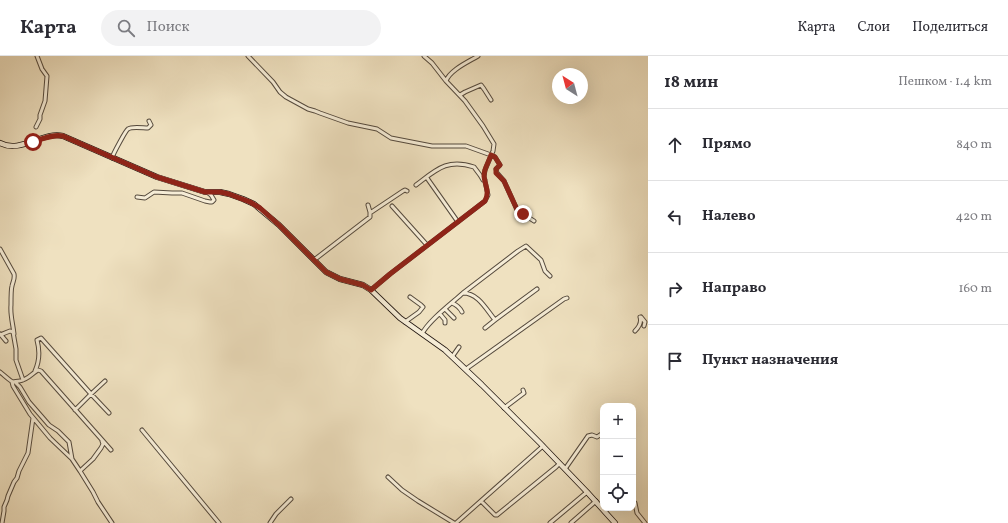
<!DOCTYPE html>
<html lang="ru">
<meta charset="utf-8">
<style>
:root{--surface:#fff;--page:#f2f2f3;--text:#2b2b33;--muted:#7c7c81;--line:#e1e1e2}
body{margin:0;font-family:Vollkorn,serif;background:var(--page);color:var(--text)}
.controls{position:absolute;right:12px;bottom:12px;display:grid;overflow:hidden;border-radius:8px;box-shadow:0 4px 16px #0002}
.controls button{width:36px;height:36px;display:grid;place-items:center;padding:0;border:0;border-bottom:1px solid var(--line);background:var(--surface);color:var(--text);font:20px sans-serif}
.compass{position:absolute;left:552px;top:12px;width:36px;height:36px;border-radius:50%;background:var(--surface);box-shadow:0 4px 16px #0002;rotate:324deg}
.stop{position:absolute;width:12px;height:12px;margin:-9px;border:3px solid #8f2418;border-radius:50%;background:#fff}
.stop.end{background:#8f2418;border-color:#fff;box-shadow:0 1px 4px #0008}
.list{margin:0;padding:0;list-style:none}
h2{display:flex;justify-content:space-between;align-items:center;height:52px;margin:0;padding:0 16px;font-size:17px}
h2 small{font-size:13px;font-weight:400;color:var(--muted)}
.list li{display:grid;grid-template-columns:26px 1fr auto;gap:12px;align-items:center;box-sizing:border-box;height:72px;padding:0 16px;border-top:1px solid var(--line)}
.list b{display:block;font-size:15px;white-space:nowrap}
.list em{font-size:13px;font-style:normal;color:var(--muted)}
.icon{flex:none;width:22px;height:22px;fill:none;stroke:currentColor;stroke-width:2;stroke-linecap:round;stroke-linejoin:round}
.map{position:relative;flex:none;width:648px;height:467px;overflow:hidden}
header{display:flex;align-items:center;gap:24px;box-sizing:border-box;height:56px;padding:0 20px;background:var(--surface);border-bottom:1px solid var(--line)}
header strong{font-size:19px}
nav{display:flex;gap:22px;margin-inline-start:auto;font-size:14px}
.search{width:280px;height:36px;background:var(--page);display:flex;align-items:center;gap:10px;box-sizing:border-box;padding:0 14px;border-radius:22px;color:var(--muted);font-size:15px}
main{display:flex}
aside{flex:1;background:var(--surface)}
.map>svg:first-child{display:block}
</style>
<header>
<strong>Карта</strong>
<div class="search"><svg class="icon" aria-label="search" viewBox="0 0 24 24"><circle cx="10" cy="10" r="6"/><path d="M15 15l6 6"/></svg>Поиск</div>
<nav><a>Карта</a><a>Слои</a><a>Поделиться</a></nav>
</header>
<main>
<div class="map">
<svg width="648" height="467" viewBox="0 0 648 467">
<rect width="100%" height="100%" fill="#efe1c0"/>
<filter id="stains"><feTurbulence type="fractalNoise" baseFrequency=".005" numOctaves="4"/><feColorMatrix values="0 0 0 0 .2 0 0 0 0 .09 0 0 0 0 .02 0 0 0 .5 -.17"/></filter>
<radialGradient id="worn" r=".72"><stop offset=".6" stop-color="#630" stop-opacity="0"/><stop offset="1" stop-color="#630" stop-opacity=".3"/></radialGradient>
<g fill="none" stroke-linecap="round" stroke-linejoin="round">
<defs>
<path id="street" d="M248,0l25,26 7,10 6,5 22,12 7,2 5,2 28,10 29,6 14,9 41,8h34l25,9 4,2 5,8 -4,4 1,4 7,8 15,33h4l11,7
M446,25c4,-11 22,-19 32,-25
M460,39l5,-3 16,-7 3,4 7,11
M36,71l4,-8v-4l5,-14 2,-25 -5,-7 -5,-13
M112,102c1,-4 14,-28 16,-29 4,-3 15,-1 20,-1l3,-3 -2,-4
M427,122l31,44
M416,129c20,-15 31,-27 58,-18l6,8 3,5h2
M137,141l8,1 9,-6 18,1h10l23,8 5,1h2l2,-2 -3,-5 -4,-3
M392,150l35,39
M370,157l33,-22 2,-1 2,1
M0,193l14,25c1,5 -1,7 -2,12 -1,3 -1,15 -1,19 -1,10 2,19 3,29
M314,204l56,-43v-5l-2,-7
M371,234l19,-16 95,-73 3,-6 -4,-18 1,-7 8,-19 1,-7 -11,-18 -18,-25 -19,-20 -14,-18 -8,-7
M463,237l55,-42 8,-5 15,14 4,11 5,5
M452,247c5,2 8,5 10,9
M445,253l9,9
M440,258l5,6v3
M641,261l4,5 -1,4
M495,264l42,-31
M405,266l14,-10 4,-5 -2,-2 -11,-8
M635,275c4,-4 7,-8 5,-14
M0,278l6,7
M422,278c6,-13 30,-31 41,-41 15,0 23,16 32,27l-10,8
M0,279l10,-4 3,1 3,17v11l7,20
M452,301l7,-10
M466,313l98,-70 3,-1
M35,315c5,-11 5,-20 2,-31l4,-2 50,56 14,-13
M0,316c3,2 10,9 13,10 1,0 5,-1 6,-1 9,-1 12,-7 19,-11l3,1 70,79
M12,326l1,4 17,28 20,24 22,21 8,12
M15,326l5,5 9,15 20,23 9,6 11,11 3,17
M504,352l20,-15 -1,-3
M75,354l16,-16 18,19
M142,374l77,93
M102,385l1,3 -2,4 -8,11 -13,12 13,21 5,10 14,21
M565,413l23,-33 4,-1 5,2 6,-4
M388,421l14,13 16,11 36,22
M481,445l14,14h2l59,-48 3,-3
M633,445l2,2 2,10 8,10
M2,467l2,-12v-4l3,-7 1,-4 6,-14 3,-4 2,-7 9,-18 5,-35
M270,467l6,-9 15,-15
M456,467l87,-77
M550,467l37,-31
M571,467l25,-22"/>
<path id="secondary" d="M0,87c20,11 43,-12 63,-7l94,41 48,15h15l9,2 14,5 11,5 25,21 47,47 14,7 23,6 8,5 29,28 45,32 37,35 58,58 47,49 28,31"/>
</defs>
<!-- street casing -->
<use href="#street" stroke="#554a3d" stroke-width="5"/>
<!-- secondary casing -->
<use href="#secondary" stroke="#221711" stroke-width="6"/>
<!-- street -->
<use href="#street" stroke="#f5ecd6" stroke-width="3"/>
<!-- secondary -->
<use href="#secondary" stroke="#f5ecd6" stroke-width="4.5"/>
</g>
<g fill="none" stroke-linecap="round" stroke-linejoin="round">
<!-- route -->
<path stroke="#8f2418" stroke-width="5" d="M33,86c9,-3 20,-8 30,-6l94,41 48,15h15l9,2 21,8 10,6 19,17 47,47 14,7 23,6 8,5 19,-16 95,-73c5,-10 0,-15 -1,-25 0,-8 5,-14 7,-21l4,2 5,8 -4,4v4l8,8 15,33h4"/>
</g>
<rect width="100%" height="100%" filter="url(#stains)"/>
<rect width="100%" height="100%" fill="url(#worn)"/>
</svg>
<div class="controls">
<button>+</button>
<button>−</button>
<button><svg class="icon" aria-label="locate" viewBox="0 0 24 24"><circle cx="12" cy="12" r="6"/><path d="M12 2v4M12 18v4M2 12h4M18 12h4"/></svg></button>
</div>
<svg class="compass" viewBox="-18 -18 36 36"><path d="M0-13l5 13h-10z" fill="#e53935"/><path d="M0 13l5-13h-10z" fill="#7c7c81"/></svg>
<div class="stop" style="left:33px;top:86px"></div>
<div class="stop end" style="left:523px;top:158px"></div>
</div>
<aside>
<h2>18 мин<small>Пешком · 1.4 km</small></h2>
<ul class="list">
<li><svg class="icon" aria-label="ahead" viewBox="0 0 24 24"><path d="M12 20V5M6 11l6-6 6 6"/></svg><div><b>Прямо</b></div><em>840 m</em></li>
<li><svg class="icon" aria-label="left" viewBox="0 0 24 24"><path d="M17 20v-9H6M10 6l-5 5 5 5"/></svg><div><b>Налево</b></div><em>420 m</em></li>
<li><svg class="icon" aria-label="right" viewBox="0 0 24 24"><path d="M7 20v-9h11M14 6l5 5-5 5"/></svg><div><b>Направо</b></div><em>160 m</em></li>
<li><svg class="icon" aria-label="arrive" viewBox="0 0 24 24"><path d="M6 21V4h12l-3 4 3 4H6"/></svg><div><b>Пункт назначения</b></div></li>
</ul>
</aside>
</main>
